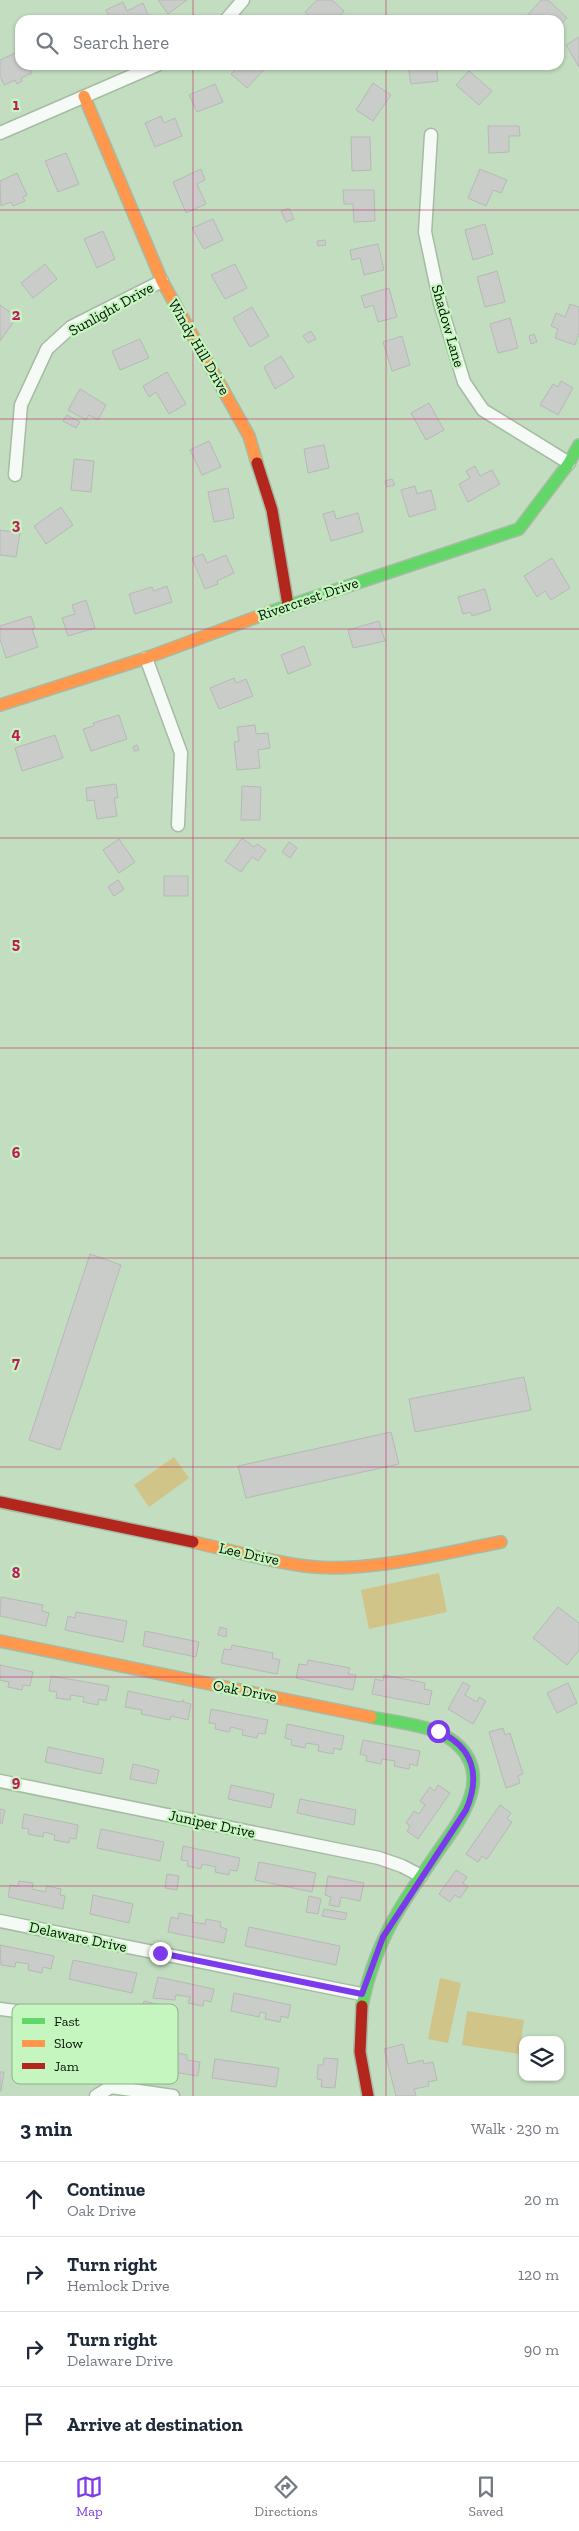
<!DOCTYPE html>
<meta charset="utf-8">
<style>
:root{--surface:#fff;--page:#f2f2f3;--text:#1f2937;--muted:#747a83;--line:#e0e1e3;--accent:#7c3aed}
body{margin:0;font-family:"Zilla Slab",serif;background:var(--page);color:var(--text)}
.controls{position:absolute;right:15px;bottom:15px;display:grid;overflow:hidden;border-radius:10px;box-shadow:0 1px 4px #0004}
.controls button{width:45px;height:45px;display:grid;place-items:center;padding:0;border:0;border-bottom:1px solid var(--line);background:var(--surface);color:var(--text);font:25px sans-serif}
.stop{position:absolute;width:15px;height:15px;margin:-11px;border:4px solid #7c3aed;border-radius:50%;background:#fff}
.stop.end{background:#7c3aed;border-color:#fff;box-shadow:0 1px 5px #0008}
.list{margin:0;padding:0;list-style:none}
h2{display:flex;justify-content:space-between;align-items:center;height:65px;margin:0;padding:0 20px;font-size:21px}
h2 small{font-size:16px;font-weight:400;color:var(--muted)}
.list li{display:grid;grid-template-columns:32px 1fr auto;gap:15px;align-items:center;box-sizing:border-box;height:75px;padding:0 20px;border-top:1px solid var(--line)}
.list b{display:block;font-size:19px;white-space:nowrap}
.list p{margin:0;font-size:16px;white-space:nowrap;color:var(--muted)}
.list em{font-size:16px;font-style:normal;color:var(--muted)}
.icon{flex:none;width:28px;height:28px;fill:none;stroke:currentColor;stroke-width:2;stroke-linecap:round;stroke-linejoin:round}
.map{position:relative;flex:none;width:579px;height:2096px;overflow:hidden}
.search{position:absolute;background:var(--surface);box-shadow:0 1px 4px #0004;left:15px;right:15px;top:15px;height:55px;display:flex;align-items:center;gap:12px;box-sizing:border-box;padding:0 18px;border-radius:15px;color:var(--muted);font-size:19px}
.sheet{height:365px;background:var(--surface)}
nav{display:flex;justify-content:space-around;align-items:center;box-sizing:border-box;height:70px;border-top:1px solid var(--line);background:var(--surface);font-size:14px;color:var(--muted)}
nav a{display:grid;justify-items:center;gap:2px}
nav .on{color:var(--accent)}
.map>svg:first-child{display:block}
</style>
<div class="map">
<svg width="579" height="2096" viewBox="0 0 579 2096">
<rect width="100%" height="100%" fill="#c3ddc0"/>
<!-- park -->
<path fill="#d1c488" d="M174,1457l15,21 -40,29 -15,-22z
M439,1573l8,39 -78,17 -8,-39z
M440,1978l21,5 -13,60 -20,-4z
M467,2011l57,9 -5,34 -57,-9z"/>
<!-- building -->
<path fill="#caccc9" stroke="#b6b9b6" d="M158,0h29l-19,14z
M317,0h15l12,11 -8,9 -8,-4 -4,4h-11l-8,-8z
M541,0h7l19,18 -8,8v-6l-35,-1z
M123,2l4,9 16,-8 7,17h-39l-5,-10z
M579,37v30l-13,-22z
M20,51v14h8l4,8 -11,5 1,3 -5,3 -2,-4 -11,5 -4,-9v-16z
M240,65h28l-21,23 -16,-14z
M408,65h28l2,16 -27,3z
M469,71l23,20 -13,14 -23,-20z
M373,83l18,12 -18,26 -17,-11z
M215,84l8,18 -26,10 -8,-17z
M161,116l3,7 11,-5 7,18 -27,11 -10,-24z
M488,126h31l1,10h-11v16l-20,1z
M351,137h19l1,33 -19,1z
M66,153l13,31 -21,8 -13,-31z
M201,169l4,11 -8,4 9,20 -20,9 -13,-31z
M480,169l27,11 -6,13 -8,-3 -7,16 -18,-8z
M17,173l10,22 -4,2 2,4 -12,5 -2,-4 -10,4 -1,-25z
M343,190h31l1,31 -21,1 -1,-18h-9z
M289,208l5,11 -8,3 -5,-11z
M213,219l10,21 -19,9 -12,-21z
M485,224l8,30 -20,6 -8,-30z
M103,231l12,28 -18,9 -13,-29z
M325,240l1,5 -8,1 -1,-5z
M378,244l6,26 -20,5 -4,-17 -8,2 -2,-10z
M45,264l12,15 -24,19 -12,-15z
M235,264l12,24 -22,11 -14,-24z
M497,271l8,31 -20,5 -8,-30z
M389,288l8,29 -19,5 -5,-17 -8,3 -4,-12z
M570,304l9,3v26l-4,12 -20,-7 3,-9 -7,-3 5,-13 9,4z
M0,305l17,12 -17,24z
M252,307l17,29 -19,11 -17,-29z
M510,318l8,30 -20,5 -8,-29z
M311,331l5,8 -8,4 -5,-7z
M534,334l3,8 -6,2 -2,-8z
M402,336l8,29 -18,6 -9,-29z
M140,339l9,19 -29,12 -8,-19z
M281,356l13,21 -19,12 -11,-22z
M167,372l19,32 -17,10 -13,-22 -7,5 -6,-11z
M561,381l12,7 -15,27 -18,-10 13,-21 5,3z
M80,389l26,16 -8,15 -9,-5 -3,5 -18,-10z
M429,403l15,27 -18,10 -15,-27z
M67,415l13,7 -4,6 -13,-7z
M209,441l12,26 -19,8 -12,-25z
M324,445l5,23 -21,5 -4,-24z
M74,459l20,2 -3,31 -20,-2z
M475,466l5,10 12,-6 8,14 -32,18 -9,-18 11,-6 -4,-7z
M392,479l3,6 -8,2 -2,-6z
M415,486l2,8 14,-4 5,19 -27,8 -8,-27z
M228,488l6,30 -20,4 -6,-30z
M61,507l12,18 -27,19 -12,-18z
M334,511l2,8 22,-6 5,19 -32,9 -8,-27z
M0,530l20,3 -4,24 -16,-2z
M203,554l4,9 19,-8 8,18 -17,8 1,3 -13,5 -13,-31z
M552,558l18,30 -19,12 -6,-9 -8,6 -13,-21z
M167,586l5,16 -37,12 -6,-20 23,-7 2,4z
M485,589l6,21 -19,6 -2,-4 -7,2 -5,-17z
M86,600l9,28 -27,8 -6,-18 13,-4 -3,-9z
M31,616l4,12 -3,1 6,18 -32,11 -6,-19v-13z
M379,621l6,20 -32,7 -5,-18z
M304,646l7,19 -23,9 -7,-19z
M234,678l2,5 10,-4 7,17 -34,13 -9,-21z
M119,715l8,24 -36,12 -8,-22 11,-3 -1,-3z
M255,725l1,9 12,-1 2,15 -12,2 2,18 -23,2 -3,-28 5,-1 -2,-14z
M55,735l8,23 -41,13 -7,-23z
M137,745l2,5 -5,1 -1,-4z
M116,784l2,14h-4l3,18 -20,3 -3,-19 -7,1 -1,-13z
M242,786l19,1 -1,33h-19z
M242,838l12,9 3,-3 9,6 -8,11 -6,-4 -11,15 -16,-11z
M119,839l16,23 -16,11 -16,-23z
M289,842l8,6 -7,10 -8,-6z
M164,876h24v20h-24z
M118,880l6,9 -10,7 -6,-9z
M90,1254l31,11 -61,185 -31,-10z
M524,1377l7,33 -116,22 -6,-33z
M391,1432l8,32 -153,34 -8,-32z
M1,1597l42,8 -1,6 7,2 -3,13 -46,-10z
M558,1607l21,16v27l-12,15 -34,-27z
M76,1612l51,9 -4,21 -58,-12 3,-14 7,2z
M220,1627l7,2 -1,8 -8,-2z
M145,1631l54,11 -3,15 -53,-11z
M232,1645l41,8 -1,5 8,2 -3,14 -56,-11 3,-14 7,1z
M308,1660l42,8 -2,6 8,1 -3,15 -57,-12 3,-14 8,1z
M0,1665l33,7 -3,14 -7,-1 -1,5 -14,-3 1,-5 -9,-2z
M384,1675l41,8 -1,6 8,2 -3,14 -57,-11 3,-15 8,2z
M51,1676l58,10 -3,15 -7,-2 -1,6 -15,-3 1,-5 -13,-2 -1,5 -14,-2 1,-6 -8,-1z
M463,1682l7,4 -5,9 12,7 2,-5 7,4 -13,23 -25,-15z
M568,1683l9,20 -20,10 -10,-20z
M128,1691l52,11 4,-2 -1,2 8,2 -3,16 -17,-4 -1,4 -29,-6 1,-4 -17,-3z
M211,1709l57,11 -3,14 -7,-1 -1,5 -15,-3 1,-5 -12,-3 -2,5 -14,-3 1,-5 -7,-1z
M287,1724l57,12 -3,14 -7,-2 -1,6 -15,-3 1,-6 -13,-2 -1,5 -14,-3 1,-5 -7,-2z
M503,1728l2,7 5,-2 13,41 -5,2 2,7 -14,5 -17,-56z
M363,1740l57,11 -3,15 -7,-2 -1,5 -15,-3 1,-5 -13,-2 -1,5 -15,-3 1,-5 -7,-2z
M48,1747l56,12 -3,15 -56,-12z
M133,1764l26,6 -3,14 -26,-5z
M231,1785l43,9 -3,14 -43,-9z
M438,1785l12,8 -32,46 -11,-8 3,-5 -4,-3 8,-12 5,3 6,-9 -5,-4 10,-14 5,4z
M300,1799l56,11 -2,15 -57,-12z
M500,1805l11,8 -4,6 5,3 -25,37 -5,-3 -4,6 -12,-8z
M0,1809l5,1 -3,14 -2,-1z
M24,1814l54,11 -2,14 -6,-1 -1,5 -15,-3 1,-5 -11,-3 -1,5 -15,-3 1,-5 -7,-1z
M101,1829l63,13 -4,19 -63,-13z
M183,1846l57,12 -3,13 -7,-1 -1,5 -14,-3 1,-5 -14,-3 -1,5 -14,-3 1,-5 -7,-1z
M259,1862l57,11 -4,19 -57,-12z
M456,1870l11,7 -4,6 5,4 -8,11 -5,-3 -5,7 -11,-8z
M167,1874l12,2 -2,14 -12,-2z
M328,1876l36,7 -4,18 -19,-4 -2,10 -10,-2 2,-8 -6,-2z
M19,1881l14,2 -1,6 13,3 2,-6 14,3 -1,6 5,1 -2,13 -55,-12 2,-12 8,1z
M93,1895l40,9 -4,19 -39,-9z
M309,1896l12,3 -3,15 -12,-2z
M324,1909l23,4 -2,7 -23,-4z
M179,1913l14,3 -1,6 13,2 1,-5 15,3 -1,5 7,2 -3,14 -56,-11 3,-15 7,2z
M249,1927l91,19 -4,19 -91,-19z
M0,1945l54,11 -3,13 -8,-2 -1,6 -14,-3 1,-6 -13,-2 -1,5 -14,-2z
M73,1960l64,13 -5,20 -63,-14z
M158,1977l56,12 -3,13 -7,-2 -1,6 -15,-3 2,-6 -14,-2 -1,5 -22,-2z
M234,1993l57,12 -3,13 -7,-2 -1,6 -15,-3 1,-6 -6,-1 -1,5 -28,-6z
M144,2001l15,4 -4,17 -16,-4z
M403,2044l5,20 15,-4 1,4 9,-2 4,18 -9,2 1,4 -15,3 2,7h-20l-12,-47z
M145,2048l15,2 -1,6 13,2 1,-6 14,3v5l13,2 -2,14 -62,-10 2,-13 6,1z
M324,2058l14,1 -3,29 -14,-1 1,-7 -5,-1 1,-14h5z
M215,2059l64,9 -3,19 -64,-9z
M0,2072h4l-3,19h-1z"/>
<g fill="none" stroke-linecap="round" stroke-linejoin="round">
<defs>
<path id="street" d="M226,20l17,-20
M0,133l157,-68
M431,135l-6,97 15,71 24,79 19,28 86,53
M15,475l6,-70 26,-56 24,-22 91,-46
M146,658l35,95 -3,72
M0,1781l379,77 23,8 19,10
M0,1921l361,73
M0,2009c61,9 106,3 111,78
M96,2096l15,-9 62,9"/>
<path id="fast" d="M270,612l249,-83 50,-66 10,-18
M362,2006c7,-35 19,-66 37,-96 12,-20 25,-38 38,-57 20,-29 56,-72 23,-106 -21,-22 -60,-24 -89,-30"/>
<path id="slow" d="M84,96l78,185 87,155 8,27
M0,705l146,-47 124,-46
M193,1542c37,8 74,19 112,24 59,8 137,-13 196,-24
M0,1641l371,76"/>
<path id="jam" d="M257,463l15,47 16,95
M0,1502l193,40
M362,2006l-2,46 8,44"/>
</defs>
<!-- street casing -->
<use href="#street" stroke="#a6bba4" stroke-width="15"/>
<!-- fast casing -->
<use href="#fast" stroke="#a6bba4" stroke-width="14"/>
<!-- slow casing -->
<use href="#slow" stroke="#a6bba4" stroke-width="14"/>
<!-- jam casing -->
<use href="#jam" stroke="#a6bba4" stroke-width="14"/>
<!-- street -->
<use href="#street" stroke="#f6faf6" stroke-width="12"/>
<!-- fast -->
<use href="#fast" stroke="#63d668" stroke-width="11"/>
<!-- slow -->
<use href="#slow" stroke="#ff974d" stroke-width="11"/>
<!-- jam -->
<use href="#jam" stroke="#b3261e" stroke-width="11"/>
</g>
<g fill="none" stroke-linecap="round" stroke-linejoin="round">
<!-- route -->
<path stroke="#7c3aed" stroke-width="6" d="M160,1953l202,41 21,-57 83,-127c15,-35 7,-63 -28,-79"/>
</g>
<!-- grid -->
<path fill="none" stroke="#c2185b" stroke-width="1" stroke-opacity="0.55" d="M193,0v20M386,0v20M193,65v2031M386,65v2031M0,210h579M0,419h579M0,629h579M0,838h579M0,1048h579M0,1258h579M0,1467h579M0,1677h579M0,1886h579"/>
<g text-anchor="middle" stroke-width="4.5" stroke-linejoin="round" paint-order="stroke">
<!-- street labels -->
<g font-size="15" fill="#021102" stroke="#c6f6c0">
<text transform="translate(111 309) rotate(-29)" y="5">Sunlight Drive</text>
<text transform="translate(448 326) rotate(74)" y="5">Shadow Lane</text>
<text transform="translate(199 347) rotate(60)" y="5">Windy Hill Drive</text>
<text transform="translate(308 599) rotate(-19)" y="5">Rivercrest Drive</text>
<text transform="translate(249 1554) rotate(12)" y="5">Lee Drive</text>
<text transform="translate(245 1691) rotate(11)" y="5">Oak Drive</text>
<text transform="translate(212 1824) rotate(12)" y="5">Juniper Drive</text>
<text transform="translate(78 1937) rotate(12)" y="5">Delaware Drive</text>
</g>
</g>
<!-- legend -->
<rect x="12" y="2004" width="166" height="80" rx="8" fill="#c6f6c0" stroke="#8bb187" stroke-width="1"/>
<rect x="22" y="2018" width="23" height="6" fill="#63d668"/>
<rect x="22" y="2040" width="23" height="7" fill="#ff974d"/>
<rect x="22" y="2063" width="23" height="6" fill="#b3261e"/>
<g font-size="14" fill="#021102">
<text x="54" y="2026">Fast</text>
<text x="54" y="2048">Slow</text>
<text x="54" y="2071">Jam</text>
</g>
<g font-size="16" text-anchor="middle" font-weight="bold" fill="#c2185b" stroke="#c6f6c0" stroke-width="4.5" stroke-linejoin="round" paint-order="stroke">
<text x="16" y="110">1</text>
<text x="16" y="320">2</text>
<text x="16" y="530">3</text>
<text x="16" y="739">4</text>
<text x="16" y="949">5</text>
<text x="16" y="1158">6</text>
<text x="16" y="1368">7</text>
<text x="16" y="1578">8</text>
<text x="16" y="1787">9</text>
</g>
</svg>
<div class="controls">
<button><svg class="icon" aria-label="layers" viewBox="0 0 24 24"><path d="M12 4l9 5-9 5-9-5zM3 14l9 5 9-5"/></svg></button>
</div>
<div class="stop" style="left:438px;top:1731px"></div>
<div class="stop end" style="left:160px;top:1953px"></div>
<div class="search"><svg class="icon" aria-label="search" viewBox="0 0 24 24"><circle cx="10" cy="10" r="6"/><path d="M15 15l6 6"/></svg>Search here</div>
</div>
<section class="sheet">
<h2>3 min<small>Walk · 230 m</small></h2>
<ul class="list">
<li><svg class="icon" aria-label="ahead" viewBox="0 0 24 24"><path d="M12 20V5M6 11l6-6 6 6"/></svg><div><b>Continue</b><p>Oak Drive</p></div><em>20 m</em></li>
<li><svg class="icon" aria-label="right" viewBox="0 0 24 24"><path d="M7 20v-9h11M14 6l5 5-5 5"/></svg><div><b>Turn right</b><p>Hemlock Drive</p></div><em>120 m</em></li>
<li><svg class="icon" aria-label="right" viewBox="0 0 24 24"><path d="M7 20v-9h11M14 6l5 5-5 5"/></svg><div><b>Turn right</b><p>Delaware Drive</p></div><em>90 m</em></li>
<li><svg class="icon" aria-label="arrive" viewBox="0 0 24 24"><path d="M6 21V4h12l-3 4 3 4H6"/></svg><div><b>Arrive at destination</b></div></li>
</ul>
</section>
<nav>
<a class="on"><svg class="icon" aria-label="map" viewBox="0 0 24 24"><path d="M3 6l6-2 6 2 6-2v14l-6 2-6-2-6 2zM9 4v14M15 6v14"/></svg>Map</a>
<a><svg class="icon" aria-label="directions" viewBox="0 0 24 24"><path d="M12 3l9 9-9 9-9-9zM9 14v-3h6M13 9l2 2-2 2"/></svg>Directions</a>
<a><svg class="icon" aria-label="saved" viewBox="0 0 24 24"><path d="M7 4h10v16l-5-4-5 4z"/></svg>Saved</a>
</nav>
